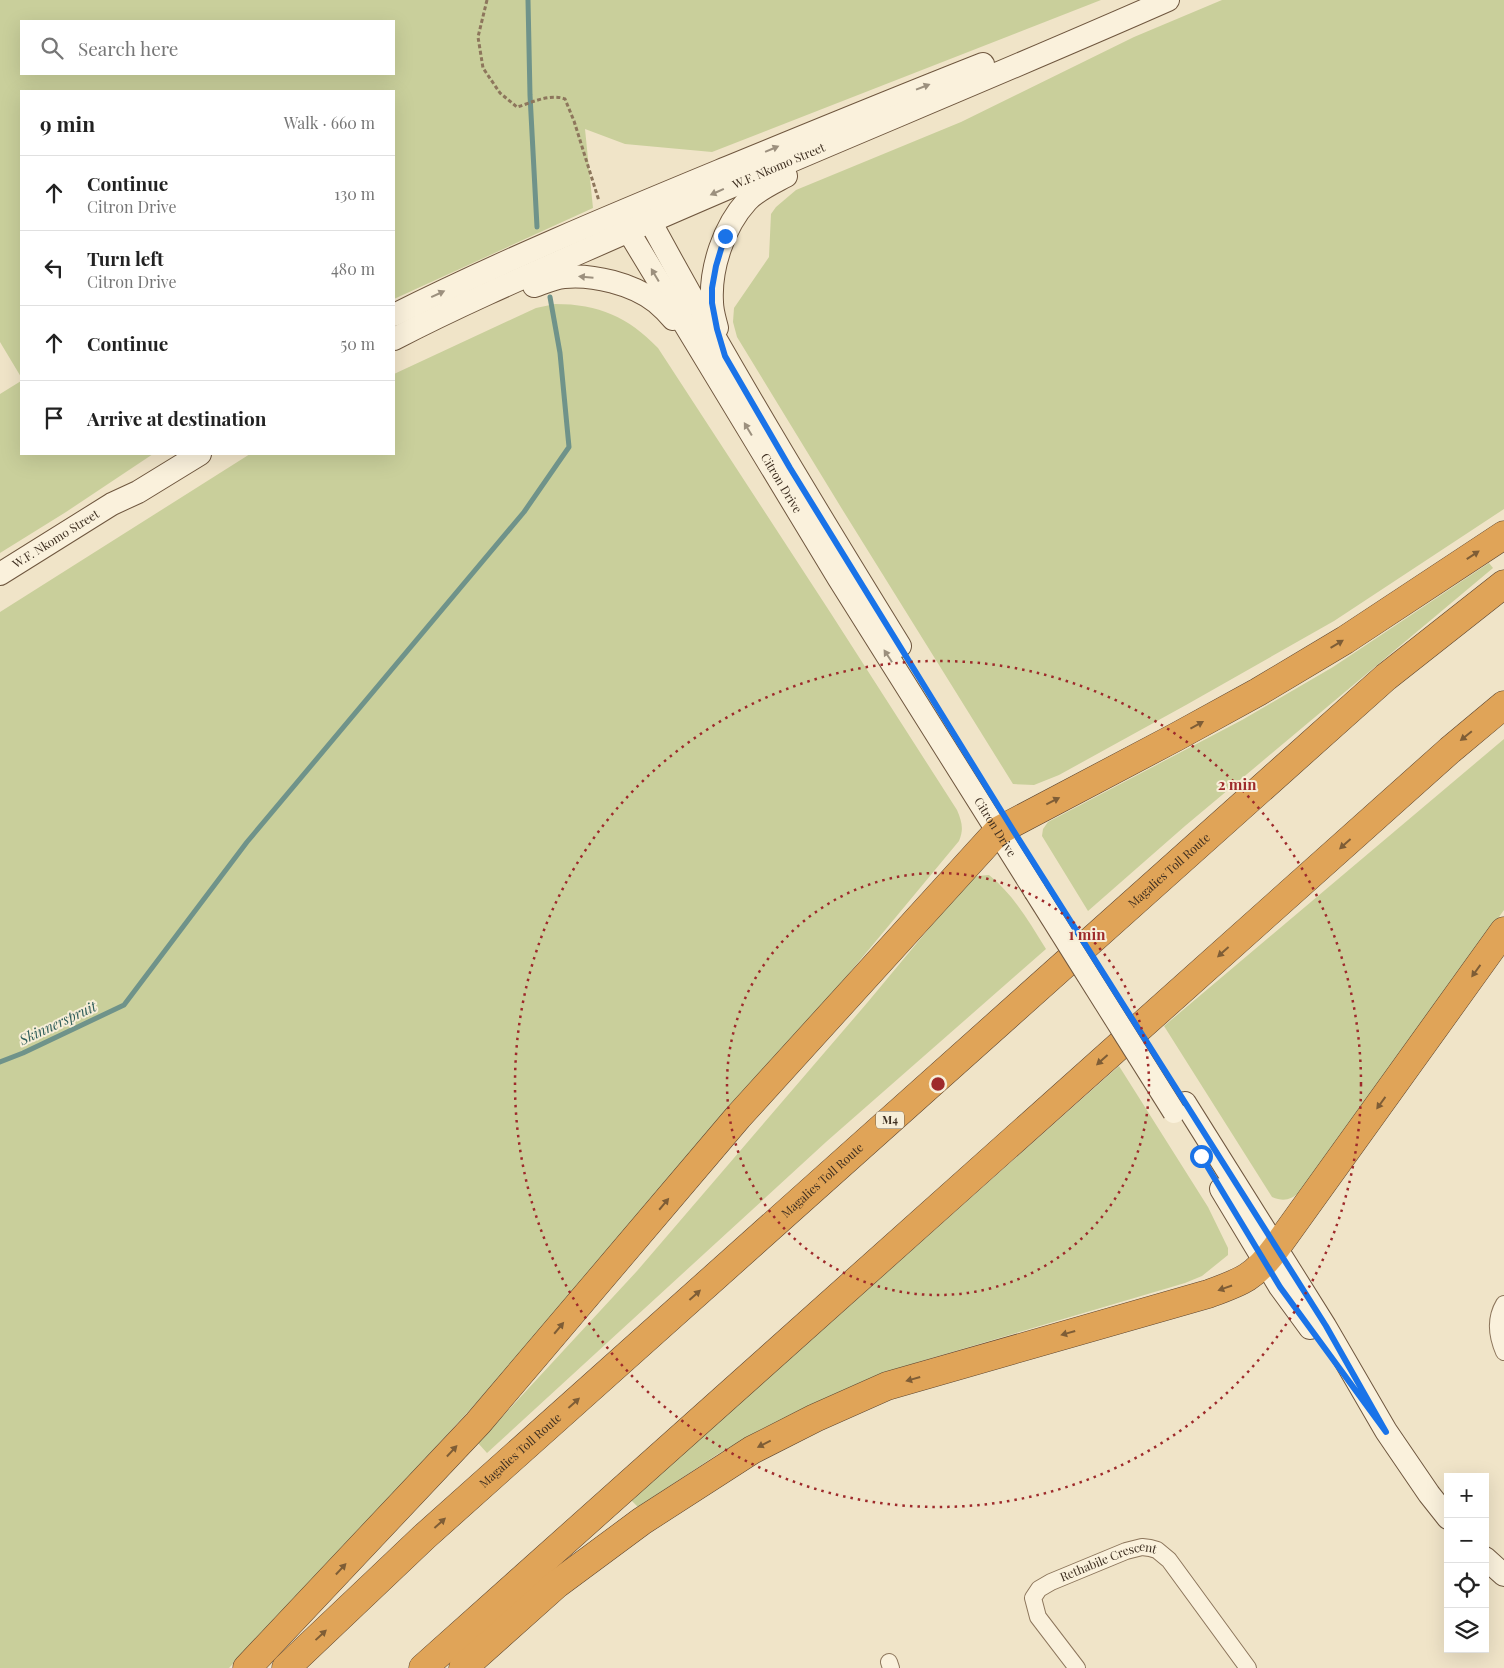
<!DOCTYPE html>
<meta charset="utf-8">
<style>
:root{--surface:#fff;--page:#f6f6f6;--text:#222;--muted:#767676;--line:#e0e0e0}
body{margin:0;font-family:"Playfair Display",serif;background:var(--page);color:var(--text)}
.controls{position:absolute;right:15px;bottom:15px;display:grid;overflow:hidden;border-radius:0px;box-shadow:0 5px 20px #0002}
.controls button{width:45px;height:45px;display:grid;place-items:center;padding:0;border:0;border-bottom:1px solid var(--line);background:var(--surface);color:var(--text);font:25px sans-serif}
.stop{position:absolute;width:15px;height:15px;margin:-11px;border:4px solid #1a73e8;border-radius:50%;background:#fff}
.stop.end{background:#1a73e8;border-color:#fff;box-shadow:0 1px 5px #0008}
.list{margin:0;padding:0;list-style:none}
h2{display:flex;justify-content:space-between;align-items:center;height:65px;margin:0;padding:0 20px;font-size:21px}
h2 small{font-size:16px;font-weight:400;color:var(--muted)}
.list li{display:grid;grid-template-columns:32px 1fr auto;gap:15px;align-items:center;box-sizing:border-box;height:75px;padding:0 20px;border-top:1px solid var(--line)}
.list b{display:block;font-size:19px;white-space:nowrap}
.list p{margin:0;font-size:16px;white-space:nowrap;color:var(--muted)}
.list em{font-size:16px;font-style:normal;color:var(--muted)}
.icon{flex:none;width:28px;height:28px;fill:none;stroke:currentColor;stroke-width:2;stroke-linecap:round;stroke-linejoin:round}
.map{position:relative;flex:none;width:1504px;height:1668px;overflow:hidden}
.search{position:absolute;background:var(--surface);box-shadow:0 5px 20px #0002;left:20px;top:20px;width:375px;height:55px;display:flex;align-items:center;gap:12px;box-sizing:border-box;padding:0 18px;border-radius:0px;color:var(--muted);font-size:19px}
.panel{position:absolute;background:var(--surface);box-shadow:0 5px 20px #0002;left:20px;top:90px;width:375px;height:365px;border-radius:0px}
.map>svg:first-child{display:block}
</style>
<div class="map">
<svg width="1504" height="1668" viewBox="0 0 1504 1668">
<rect width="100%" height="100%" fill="#f0e4c8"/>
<!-- green -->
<path fill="#c9cf9b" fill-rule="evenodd" d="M0,0h1101l-389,152 -87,-8 -40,-15 8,79 -199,91v-208h-373v286l-21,-35zM21,21h373v53h-373z
M1222,0h282v509l-170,112 -148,84 -127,70 -25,10 -21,-1 -171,-275 -105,-172 -4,-15 1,-14 35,-51 2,-43 5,-7 20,-17 165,-68 173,-85z
M555,304c44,0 73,13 103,44l172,264 127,198c5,12 7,19 2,31l-235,283 -138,159 -187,204 -170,181h-229v-1056l250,-158h144v-80l142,-66z
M21,381v73h132l-87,58 -66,41v-159z
M1489,563l4,5 -308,258 -97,85 -46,-75 1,-7 5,-7 194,-102 91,-53z
M1504,739v171l-204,282c-10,8 -16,10 -28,5l-108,-171z
M989,875c25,20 40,47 57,74l-220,193 -339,311 -9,-10 159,-172 230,-268 99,-119 11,-8z
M1119,1066l89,141 20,41v7l-26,21 -17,7 -267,79 -78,30 -80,38 -42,24 -80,53 -7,-7z"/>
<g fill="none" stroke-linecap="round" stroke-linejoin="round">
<!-- stream -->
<path stroke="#6f938a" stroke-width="5" d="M528,0l2,95 7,132
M0,1062l23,-9 101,-48 123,-163 277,-330 45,-65 -9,-94 -10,-56"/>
<defs>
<g id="street">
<path d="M1504,1304c-9,15 -7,32 0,48"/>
<path d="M889,1662l2,6"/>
<path id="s1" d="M1077,1668l-39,-51 -5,-19 6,-9 12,-7 75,-31 16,-4 8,1 7,2 12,10 79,108"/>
</g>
<g id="secondary">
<path d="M643,208c80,149 168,294 257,438"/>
<path id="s2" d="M621,219l218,360 196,312"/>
<path d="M534,286c9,-3 20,-8 30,-9 29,-3 69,7 92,25 6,5 12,11 17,17"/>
<path d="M394,315c106,-53 216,-99 325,-144 88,-36 175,-72 264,-107"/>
<path d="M717,328c-2,-8 -5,-17 -5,-26 -2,-34 12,-76 35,-101 10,-11 26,-18 39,-25"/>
<path id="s3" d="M394,339c77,-40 156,-73 235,-108 179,-79 360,-152 539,-231"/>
<path id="s4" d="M0,574l112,-70 26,-12 62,-38"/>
<path d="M1185,1103l140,223 61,105 43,63 19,24"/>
<path d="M1221,1189l59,98 30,41"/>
<path d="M1485,1558l19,17"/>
</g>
<g id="highway">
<path d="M247,1668l231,-245 260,-306 260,-286 178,-94 82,-45 87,-52 159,-105"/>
<path id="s5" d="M286,1668l138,-131 962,-860 118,-93"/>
<path d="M423,1668l1027,-918 54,-45"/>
<path d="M463,1668l94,-84 85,-63 110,-71 63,-32 72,-32 321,-92c33,-12 46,-16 68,-46l228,-317"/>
</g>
</defs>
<!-- street casing -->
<use href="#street" stroke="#8d765c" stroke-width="18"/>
<!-- secondary casing -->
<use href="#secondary" stroke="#6f573f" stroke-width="24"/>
<!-- highway casing -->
<use href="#highway" stroke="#5b4430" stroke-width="29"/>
<!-- path -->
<path stroke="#8d765c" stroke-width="3" stroke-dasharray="4 2.5" stroke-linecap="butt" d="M487,0l-9,37 5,31 17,25 17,14c14,-4 33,-14 48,-8l9,22 25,80"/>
<!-- street -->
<use href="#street" stroke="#faf1dc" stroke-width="16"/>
<!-- secondary -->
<use href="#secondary" stroke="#faf1dc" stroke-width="22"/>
<!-- highway -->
<use href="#highway" stroke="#e0a458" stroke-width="28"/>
<defs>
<path id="secondary-bridge" d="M1035,891l139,221"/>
</defs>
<!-- secondary-bridge casing -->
<use href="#secondary-bridge" stroke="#6f573f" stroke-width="24" stroke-linecap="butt"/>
<!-- secondary-bridge -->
<use href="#secondary-bridge" stroke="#faf1dc" stroke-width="22"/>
</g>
<!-- one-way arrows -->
<defs><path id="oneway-solid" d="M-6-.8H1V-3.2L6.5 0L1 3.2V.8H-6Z" transform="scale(1.25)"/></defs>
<g fill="#9c907e">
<use href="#oneway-solid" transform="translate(923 87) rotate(-21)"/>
<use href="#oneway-solid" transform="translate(772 149) rotate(-23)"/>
<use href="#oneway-solid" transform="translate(717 192) rotate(156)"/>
<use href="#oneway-solid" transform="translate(655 275) rotate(-121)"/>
<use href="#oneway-solid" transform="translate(586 277) rotate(-175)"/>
<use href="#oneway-solid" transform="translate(438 294) rotate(-25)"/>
<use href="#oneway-solid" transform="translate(748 429) rotate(-121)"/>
<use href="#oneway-solid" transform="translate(888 656) rotate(-123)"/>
</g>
<g fill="#7e5d36">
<use href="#oneway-solid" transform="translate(1473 555) rotate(-33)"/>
<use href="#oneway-solid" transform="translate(1337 644) rotate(-31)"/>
<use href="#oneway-solid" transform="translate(1197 725) rotate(-29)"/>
<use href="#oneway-solid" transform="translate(1466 736) rotate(141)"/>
<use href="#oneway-solid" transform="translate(1053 801) rotate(-27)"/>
<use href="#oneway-solid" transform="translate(1345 844) rotate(138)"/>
<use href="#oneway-solid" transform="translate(1223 952) rotate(138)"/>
<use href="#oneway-solid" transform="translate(1476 971) rotate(126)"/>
<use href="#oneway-solid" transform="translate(1102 1060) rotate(138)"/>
<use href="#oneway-solid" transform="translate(1381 1103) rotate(126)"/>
<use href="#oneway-solid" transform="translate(664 1204) rotate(-50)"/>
<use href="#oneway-solid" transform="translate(1225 1288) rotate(161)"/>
<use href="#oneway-solid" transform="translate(695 1295) rotate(-42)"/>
<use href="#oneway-solid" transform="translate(559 1328) rotate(-50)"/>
<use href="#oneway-solid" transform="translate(1068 1333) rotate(164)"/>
<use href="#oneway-solid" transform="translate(913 1379) rotate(164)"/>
<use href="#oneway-solid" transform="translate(574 1403) rotate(-42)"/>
<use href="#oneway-solid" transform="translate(764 1444) rotate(153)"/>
<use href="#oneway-solid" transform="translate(452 1451) rotate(-47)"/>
<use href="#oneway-solid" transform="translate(440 1523) rotate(-42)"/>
<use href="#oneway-solid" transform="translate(341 1569) rotate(-47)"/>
<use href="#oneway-solid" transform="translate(321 1635) rotate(-43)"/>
</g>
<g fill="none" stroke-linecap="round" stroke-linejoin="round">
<!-- route -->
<path stroke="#1a73e8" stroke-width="6" d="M725,236l-9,30 -4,22v15l5,26 8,27 65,112 223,362 313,496 60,106 -106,-145 -79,-131"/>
</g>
<!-- distance rings -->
<g fill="none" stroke="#9e2a2b" stroke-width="2.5" stroke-dasharray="2.5 5">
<circle cx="938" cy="1084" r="211"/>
<circle cx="938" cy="1084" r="423"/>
</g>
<g text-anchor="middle" stroke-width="4" stroke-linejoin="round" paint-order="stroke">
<!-- shield labels -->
<rect fill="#f7eed8" stroke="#756857" stroke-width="1" x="876" y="1111.5" width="28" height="17" rx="4"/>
<g font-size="11" font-weight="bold" fill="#3d2e20">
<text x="890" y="1124">M4</text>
</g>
<!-- street labels -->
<g font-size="12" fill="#3d2e20" stroke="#f7eed8">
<text dy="4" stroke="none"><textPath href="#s3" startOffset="422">W.F. Nkomo Street</textPath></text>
<text dy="4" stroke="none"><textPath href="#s2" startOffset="309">Citron Drive</textPath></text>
<text dy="4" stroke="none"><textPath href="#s4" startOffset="66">W.F. Nkomo Street</textPath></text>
<text dy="4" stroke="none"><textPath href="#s2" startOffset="714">Citron Drive</textPath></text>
<text dy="4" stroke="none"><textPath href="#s5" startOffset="1190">Magalies Toll Route</textPath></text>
<text dy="4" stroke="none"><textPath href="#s5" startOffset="725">Magalies Toll Route</textPath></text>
<text dy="4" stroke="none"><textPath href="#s5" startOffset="320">Magalies Toll Route</textPath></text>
<text dy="4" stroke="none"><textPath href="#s1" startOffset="170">Rethabile Crescent</textPath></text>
</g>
<!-- water labels -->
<g font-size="14" font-style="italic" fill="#2f5d5a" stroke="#f7eed8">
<text transform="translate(58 1023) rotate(-25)" y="5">Skinnerspruit</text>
</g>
</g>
<circle cx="938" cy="1084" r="8" fill="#9e2a2b" stroke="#f7eed8" stroke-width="2.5"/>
<g font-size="15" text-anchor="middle" font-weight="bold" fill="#9e2a2b" stroke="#f7eed8" stroke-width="4" stroke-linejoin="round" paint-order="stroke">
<text x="1237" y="790">2 min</text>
<text x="1087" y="940">1 min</text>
</g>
</svg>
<div class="controls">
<button>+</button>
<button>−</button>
<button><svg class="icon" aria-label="locate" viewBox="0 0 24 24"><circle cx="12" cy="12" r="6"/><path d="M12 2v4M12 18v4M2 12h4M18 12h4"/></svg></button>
<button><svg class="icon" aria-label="layers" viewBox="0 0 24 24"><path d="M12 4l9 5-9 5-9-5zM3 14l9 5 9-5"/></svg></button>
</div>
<div class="stop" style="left:1201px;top:1156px"></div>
<div class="stop end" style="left:725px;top:236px"></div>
<div class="search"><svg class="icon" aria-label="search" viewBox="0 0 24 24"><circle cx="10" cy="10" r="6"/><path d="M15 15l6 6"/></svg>Search here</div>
<section class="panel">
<h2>9 min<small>Walk · 660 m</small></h2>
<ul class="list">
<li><svg class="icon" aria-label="ahead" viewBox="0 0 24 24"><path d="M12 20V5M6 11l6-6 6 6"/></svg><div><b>Continue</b><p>Citron Drive</p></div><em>130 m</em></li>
<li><svg class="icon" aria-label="left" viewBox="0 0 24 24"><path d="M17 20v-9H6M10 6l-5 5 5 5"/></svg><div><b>Turn left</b><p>Citron Drive</p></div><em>480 m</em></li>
<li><svg class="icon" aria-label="ahead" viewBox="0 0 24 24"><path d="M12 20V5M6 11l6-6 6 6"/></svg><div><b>Continue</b></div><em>50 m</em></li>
<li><svg class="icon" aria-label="arrive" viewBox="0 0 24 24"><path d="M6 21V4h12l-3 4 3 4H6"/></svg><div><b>Arrive at destination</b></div></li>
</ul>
</section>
</div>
